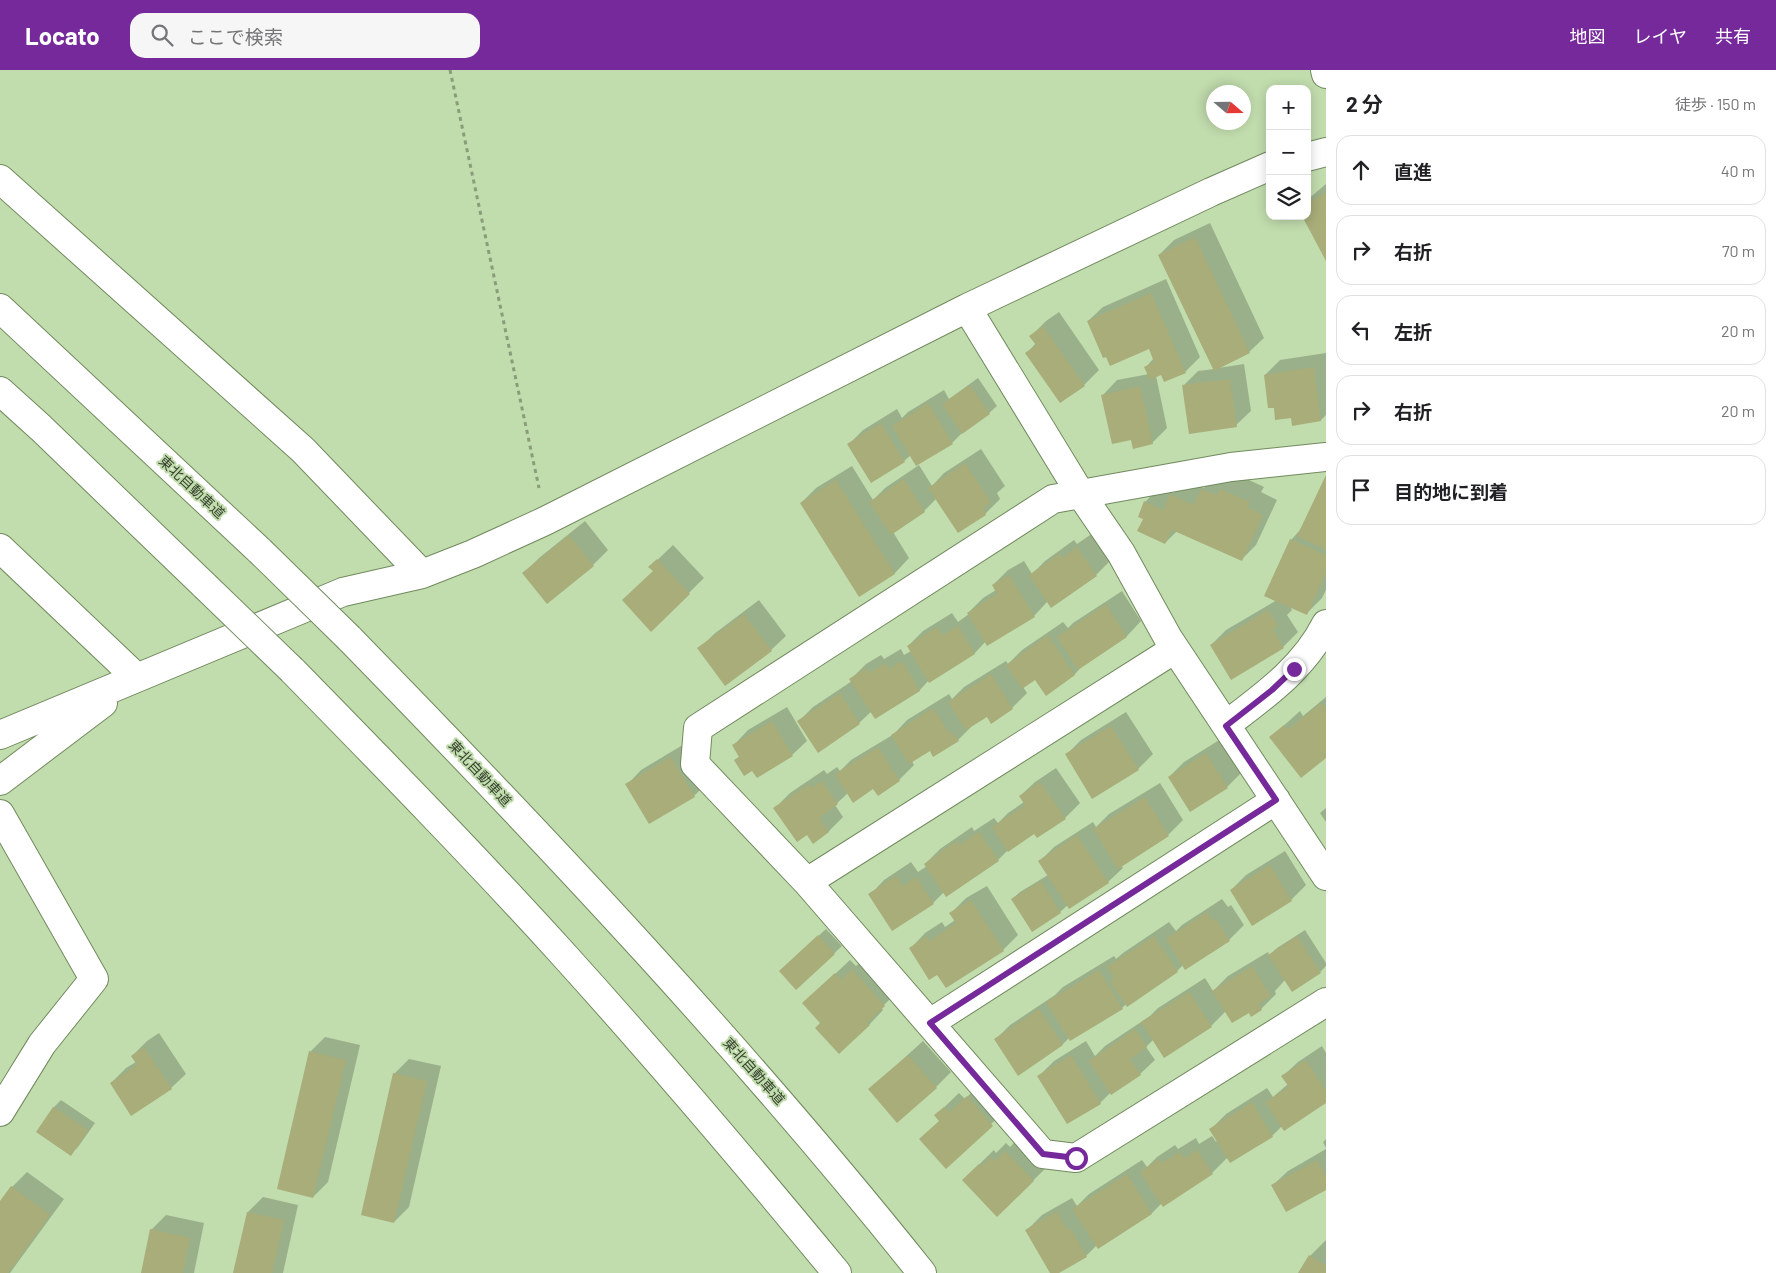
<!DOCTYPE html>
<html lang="ja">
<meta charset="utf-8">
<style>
:root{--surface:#fff;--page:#f6f6f6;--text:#202124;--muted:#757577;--line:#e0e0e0;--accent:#76299b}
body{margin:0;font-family:Barlow,"Noto Sans JP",sans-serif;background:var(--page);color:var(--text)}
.controls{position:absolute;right:15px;top:15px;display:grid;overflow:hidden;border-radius:10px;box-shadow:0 2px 12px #0003}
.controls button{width:45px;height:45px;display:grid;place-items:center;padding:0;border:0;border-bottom:1px solid var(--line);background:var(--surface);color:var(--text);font:25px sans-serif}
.compass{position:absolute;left:1206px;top:15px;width:45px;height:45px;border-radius:50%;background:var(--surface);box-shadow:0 2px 12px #0003;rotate:110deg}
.stop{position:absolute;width:15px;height:15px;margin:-11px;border:4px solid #76299b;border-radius:50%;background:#fff}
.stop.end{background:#76299b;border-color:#fff;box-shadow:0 1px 5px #0008}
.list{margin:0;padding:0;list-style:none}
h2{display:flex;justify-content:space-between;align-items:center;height:65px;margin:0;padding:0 20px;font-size:21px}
h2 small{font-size:16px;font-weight:400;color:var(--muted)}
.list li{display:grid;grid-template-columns:32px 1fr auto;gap:15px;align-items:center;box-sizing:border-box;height:70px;margin:0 10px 10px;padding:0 10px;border:1px solid var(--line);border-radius:15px}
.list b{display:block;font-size:19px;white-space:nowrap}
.list em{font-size:16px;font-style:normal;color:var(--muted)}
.icon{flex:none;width:28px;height:28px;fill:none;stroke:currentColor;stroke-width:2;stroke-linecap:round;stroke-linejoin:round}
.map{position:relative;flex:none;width:1326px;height:1203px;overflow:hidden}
header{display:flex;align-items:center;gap:30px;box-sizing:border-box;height:70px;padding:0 25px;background:var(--accent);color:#fff}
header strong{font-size:24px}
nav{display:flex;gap:28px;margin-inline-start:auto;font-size:18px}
.search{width:350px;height:45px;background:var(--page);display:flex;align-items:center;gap:12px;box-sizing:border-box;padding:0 18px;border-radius:15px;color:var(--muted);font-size:19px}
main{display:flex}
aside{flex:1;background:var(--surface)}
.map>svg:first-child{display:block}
</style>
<header>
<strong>Locato</strong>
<div class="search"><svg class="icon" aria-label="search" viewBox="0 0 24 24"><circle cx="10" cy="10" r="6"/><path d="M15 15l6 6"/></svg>ここで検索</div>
<nav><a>地図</a><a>レイヤ</a><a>共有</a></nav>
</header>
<main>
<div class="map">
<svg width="1326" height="1203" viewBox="0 0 1326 1203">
<rect width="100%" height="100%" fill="#c1dcad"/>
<!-- shadow -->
<path fill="#0003" d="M1326,114v74l-19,-42v-16z
M1210,153l54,115 -15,14 -31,16 26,-4 7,47 -15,14 -53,-39 15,-15 16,-2 -55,-114 15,-15z
M1166,209l34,78 -15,15 -23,1 -6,3 11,52 -15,15 -20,-5 -29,-43 14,-15 32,-6 -3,-7 8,-9 -5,-11 -61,-26 15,-14z
M1059,242l40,58 -15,15 -57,-32 9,-10 -5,-7 15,-15z
M1326,283v62l-5,5 -29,-3 -17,-11 -10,-31 15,-15z
M978,308l19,28 -8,7 -26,19 -11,11 -41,12 -7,6 -56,-16 15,-15 34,-21 5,9 6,-6 36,-22 5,9z
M981,379l24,37 -8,7 3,6 -15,15 -49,-15 -12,12 -31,21 16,26 -14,15 -35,22 -59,-92 15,-15 36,-22 21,34 12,-12 34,-23 13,21 12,-13z
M1217,404h19l28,13 -3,5 16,8 -21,45 -15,15 -64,-29 -12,12 -20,-24v-17l15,-15 13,6 13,-13 18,8z
M1326,408v112l-4,8 -15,15 -18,-8 3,5 -5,5 11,17 -15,15 -72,-2 15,-15 51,-30 14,-60 10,-11z
M585,451l23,29 -15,15 -69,8 15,-15z
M1093,463l18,27 -15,15 -48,26 -14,15 -48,25 -11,12 -46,27 -9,10 -44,28 -4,-7 -13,12 -60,-2 14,-14 39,-26 -1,-2 15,-15 15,-9 3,4 17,-10 3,6 7,-4 -3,-5 15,-15 29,-18 6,9 11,-8 -1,-1 15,-15 13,-8 -3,-5 15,-15 16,-9 8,13 13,-13 29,-21 3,4z
M673,475l31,33 -53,52 3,-59 -4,-4z
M1122,521l19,30 -14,15 -42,27 -10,11 -29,20 -10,-15 -13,8 4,6 -15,15 -25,7 -14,10 -15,15 -28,9 -18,12 2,4 -15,15 -21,14 -4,-6 -26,5 -13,12 8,12 -15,15 -21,1 -32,-25 15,-15 34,-23 3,4 10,-7 3,4 11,-11 43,-26 13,-14 42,-26 3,5 12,-12 42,-26 2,3 14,-14 41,-28 5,6 5,-5z
M759,530l27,36 -15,14 -72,-1 15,-15z
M1326,627v60l-56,-19 30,-27 3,5z
M787,637l20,34 -15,14 -57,5 5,-4 -6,-11 14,-15z
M1126,642l27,42 -15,15 -72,-14 15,-15z
M1221,669l21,33 -15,15 -58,-10 15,-15z
M686,673l23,38 -15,15 -67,-11 14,-15z
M1056,698l24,35 -15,15 -30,15 -27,17 -10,10 -51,36 -3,-4 -11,11 -63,-8 14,-15 27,-18 7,10 9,-6 -2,-2 15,-15 32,-22 2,4 20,-13 4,5 10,-10 16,-11 -4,-6 15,-14z
M1160,713l23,37 -15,15 -47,30 2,3 -15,14 -40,23 -8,7 -48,-13 8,-7 28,-17 -9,-13 15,-15 39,-25 3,5 13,-13z
M1326,738v14l-6,-9z
M1285,781l21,34 -15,15 -60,-10 15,-15z
M987,816l31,49 -15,15 -65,23 -27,-25 14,-15 17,-11 3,5 10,-7 -4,-7 15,-15z
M1222,829l6,8 3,-2 13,20 -15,15 -46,25 -6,6 -49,34 -1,-2 -5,5 -52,29 -7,7 -45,30 -22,-35 14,-14 45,-30 8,-8 51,-31 2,3 7,-6 46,-31 7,9 6,-6z
M826,859l16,17 -46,43 -8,-25z
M1305,860l21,33v3l-6,6 -35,8 -10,11 1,3 -15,15 -11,3 -24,-1 -15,15 -57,13 -8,8 9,13 -15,14 -29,18 -11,11 -61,-27 15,-15 32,-20 9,15 10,-10 45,-30 8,-8 47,-30 8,13 15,-15 40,-24 1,3 8,-7z
M868,885l31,35 -18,18 2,2 -14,15 -47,-2 -3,-34 31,-29 6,6z
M159,963l27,41 -15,14 -60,-5 15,-15 10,-6 -4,-6 15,-15z
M325,967l35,8 -32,137 -15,15 -3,-145z
M923,971l28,31 -15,15 -66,2z
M1322,976l4,7v48l-44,25 -10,10 -41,25 -3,-4 -16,16 -50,30 -10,10 -54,35 -1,-3 -11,11 -30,17h-5l-24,-43 15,-15 30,-17 5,8 12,-12 53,-34 5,7 10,-10 18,-12 3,4 18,-11 3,6 13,-8 4,6 2,-2 -7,-11 15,-15 41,-26 6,9 15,-13 -5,-8 15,-14z
M409,989l32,7 -32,141 -15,15v-148z
M982,1012l25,27 -61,58 -6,-47 -4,-5 23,-22 6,6z
M61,1030l34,23 -17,24 -7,7 -33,-23 16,-24z
M1020,1067l28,29 -51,50 -34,-36 31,-30 2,3 10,-10 4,4z
M1326,1069v9l-3,-6z
M1326,1079v39l-53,-3 15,-14z
M27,1102l37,27 -54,74h-10v-69l12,-17z
M263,1127l35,8 -15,68h-49l14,-61z
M166,1145l38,8 -10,50h-52l9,-43z
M1326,1170v33h-26l10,-17z"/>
<!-- building -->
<path fill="#a8ad79" d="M1326,123v68l-24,-45h5v-13z
M1195,167l55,116 -36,18 -56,-116z
M1151,223l35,80 -22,9 -3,-7 -11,5 -6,-13 10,-5 -5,-13 -39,17 -4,-9 -3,1 -16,-37z
M1043,256l42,60 -25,17 -35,-50 11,-8 -7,-9z
M1314,297l7,54 -29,5 -1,-8 -16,2 -1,-12h-6l-4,-33z
M1230,309l7,48 -48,7 -7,-49z
M970,315l20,29 -28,20 -20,-30z
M1140,316l13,58 -20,5 -2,-9 -19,4 -11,-49z
M928,333l25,41 -37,22 -24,-40z
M881,353l24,39 -34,21 -24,-39z
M965,393l26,39 -8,6 3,7 -28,18 -30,-45z
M1326,405v75l-29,-14z
M904,409l21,33 -34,23 -22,-33z
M836,410l59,94 -36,23 -59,-94z
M1201,419l16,6 3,-6 30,13 -3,5 16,8 -21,46 -70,-31 -7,14 -28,-13 6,-12 -5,-2 6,-16 19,9 7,-16 23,11z
M569,465l25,31 -47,38 -25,-31z
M1290,469l36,16v18l-19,42 -43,-19z
M1077,477l20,29 -46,32 -22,-33 30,-21 3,4z
M657,489l33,35 -39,38 -29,-32 31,-29 -5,-4z
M1009,505l26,42 -48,29 -20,-33 30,-19 -5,-9z
M1106,534l21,33 -49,33 -21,-33z
M1268,540l10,16 -5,3 11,19 -53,32 -21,-35z
M744,544l28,37 -47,35 -28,-38z
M958,556l17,28 -46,29 -22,-37 30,-19 6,8z
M1048,565l27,40 -29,21 -11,-16 -13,9 -16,-24z
M902,591l18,30 -45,28 -26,-40 17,-11 3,5 16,-10 4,6z
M991,604l22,35 -22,15 -4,-7 -21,13 -18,-28z
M840,623l20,31 -42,29 -21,-32z
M1321,633l5,5v50l-25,20 -32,-41 15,-12 3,5z
M933,638l17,26 3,-2 6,9 -26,16 -3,-6 -21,13 -18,-29z
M772,651l21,35 -36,22 -5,-7 -8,5 -10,-16 5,-3 -7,-12z
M1111,656l28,44 -47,29 -27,-45z
M878,677l22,34 -22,15 -5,-7 -20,14 -18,-29z
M1206,683l22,35 -38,24 -22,-35z
M671,687l24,40 -46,27 -24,-40z
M822,711l16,23 -19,14 10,14 -16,12 -6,-9 -10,7 -24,-34 36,-24 3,4z
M1040,712l26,37 -29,19 -3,-4 -26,18 -16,-25 33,-22 -6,-9z
M1145,727l24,39 -51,33 -25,-40z
M979,762l20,29 -53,36 -22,-33 32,-23 3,4z
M1077,765l32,48 -40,26 -31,-48z
M1270,795l22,36 -40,25 -22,-36z
M896,806l7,10 13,-9 18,27 -42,27 -24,-37z
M1041,811l20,32 -29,19 -21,-33z
M971,830l33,51 -58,37 -9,-13 -8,5 -20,-32 18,-12 3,5 26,-18 -7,-10z
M1207,842l6,9 3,-2 14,22 -45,29 -19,-31z
M818,865l17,19 -39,36 -17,-19z
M1154,866l24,36 -51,35 -17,-26 5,-3 -8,-11z
M1297,866l24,37 -29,19 -24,-37z
M1252,896l19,30 -12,8 3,6 -11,7 -2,-4 -17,10 -20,-32z
M852,899l33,37 -18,17 3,2 -31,29 -24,-26 5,-5 -18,-20 33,-30 6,7z
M1099,900l24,39 -53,32 -24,-39z
M1189,922l23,35 -48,31 -23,-36z
M1039,939l24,36 -45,31 -24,-37z
M1135,959l12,18 -17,12 11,16 -30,20 -22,-34z
M144,977l28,42 -41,27 -21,-33 27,-18 -6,-9z
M309,981l37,9 -33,138 -36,-9z
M908,985l29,33 -40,35 -29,-34z
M1071,985l30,49 -34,20 -30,-48z
M1306,990l20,31v12l-42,28 -19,-29 24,-15 -8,-11z
M393,1003l34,8 -33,142 -33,-8z
M967,1026l26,30 -47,43 -27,-30 20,-18 -5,-6 10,-8 5,5z
M1252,1032l21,35 -43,26 -21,-34z
M53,1037l35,23 -17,26 -35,-24z
M1197,1080l16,24 -50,33 -23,-35 19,-13 3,4 18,-11 4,6z
M1005,1081l29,30 -37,36 -35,-37 17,-16 2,3 9,-10 4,4z
M1317,1090l9,16v14l-40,22 -15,-27z
M1127,1104l25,40 -54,35 -26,-40z
M11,1116l39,29 -42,58h-8v-72z
M1057,1141l10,19 3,-2 17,29 -28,16h-9l-25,-43z
M247,1142l37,8 -12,53h-39z
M150,1159l40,9 -7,35h-42z
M1309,1185l17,11v7h-28z"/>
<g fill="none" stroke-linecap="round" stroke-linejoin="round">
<defs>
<path id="minor" d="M1325,0l1,4
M1307,87l19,-5
M0,109l303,271 119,124
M967,238l113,185 41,60 47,85 158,238
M1326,387l-95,10 -178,32 -355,229 -3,36 112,118 236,272 33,4 250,-156
M0,478l136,129
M1226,655c38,-29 78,-57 100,-101
M0,665l343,-143 79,-18 51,-20 72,-33 422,-213 244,-116 59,-26
M0,711l103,-78
M0,744l94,165 -52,65 -42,68
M807,812l368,-233
M930,953l346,-223"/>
<path id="highway" d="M0,238l260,243
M0,321l41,37 164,158
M349,568c199,204 395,412 573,635
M292,600c91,93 183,187 271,284 94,104 185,211 274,319"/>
</defs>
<!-- minor casing -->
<use href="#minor" stroke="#718a5e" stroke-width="30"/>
<!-- highway casing -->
<use href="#highway" stroke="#718a5e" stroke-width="30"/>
<!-- path -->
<path stroke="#899d7a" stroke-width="3" stroke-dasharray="4 4" stroke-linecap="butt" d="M450,0l89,418"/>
<!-- minor -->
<use href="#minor" stroke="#fff" stroke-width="28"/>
<!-- highway -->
<use href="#highway" stroke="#fff" stroke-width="28"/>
<defs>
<path id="highway-bridge" d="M260,481l89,87
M205,516l87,84"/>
</defs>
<!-- highway-bridge casing -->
<use href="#highway-bridge" stroke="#718a5e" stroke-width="30" stroke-linecap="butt"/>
<!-- highway-bridge -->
<use href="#highway-bridge" stroke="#fff" stroke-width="28"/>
</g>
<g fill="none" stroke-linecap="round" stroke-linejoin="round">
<!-- route -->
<path stroke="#76299b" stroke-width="6" d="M1076,1088l-33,-4 -113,-131 346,-223 -50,-74 46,-36 22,-21"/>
</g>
<g text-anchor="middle" stroke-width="4" stroke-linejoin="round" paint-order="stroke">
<!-- street labels -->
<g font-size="14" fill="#36412e" stroke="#c1dcad">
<text transform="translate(192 417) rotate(43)" y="5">東北自動車道</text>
<text transform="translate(480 703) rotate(47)" y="5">東北自動車道</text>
<text transform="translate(754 1001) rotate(48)" y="5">東北自動車道</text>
</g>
</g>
</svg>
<div class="controls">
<button>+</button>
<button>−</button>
<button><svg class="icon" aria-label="layers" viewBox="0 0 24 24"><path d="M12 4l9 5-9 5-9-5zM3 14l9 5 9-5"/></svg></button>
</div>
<svg class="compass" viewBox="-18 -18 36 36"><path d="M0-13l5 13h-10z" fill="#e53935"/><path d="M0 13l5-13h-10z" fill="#757577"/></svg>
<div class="stop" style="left:1076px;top:1088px"></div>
<div class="stop end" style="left:1294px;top:599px"></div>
</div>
<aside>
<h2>2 分<small>徒歩 · 150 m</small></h2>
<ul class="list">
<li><svg class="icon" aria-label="ahead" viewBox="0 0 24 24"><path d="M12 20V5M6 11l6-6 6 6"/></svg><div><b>直進</b></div><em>40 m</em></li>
<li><svg class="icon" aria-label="right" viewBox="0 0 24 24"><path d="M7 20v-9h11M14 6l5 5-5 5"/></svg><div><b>右折</b></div><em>70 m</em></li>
<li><svg class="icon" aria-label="left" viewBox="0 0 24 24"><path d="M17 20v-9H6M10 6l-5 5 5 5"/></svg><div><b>左折</b></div><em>20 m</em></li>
<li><svg class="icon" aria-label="right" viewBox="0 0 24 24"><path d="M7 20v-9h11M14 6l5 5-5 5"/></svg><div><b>右折</b></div><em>20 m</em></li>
<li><svg class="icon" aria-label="arrive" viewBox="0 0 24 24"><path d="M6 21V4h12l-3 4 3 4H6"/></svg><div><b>目的地に到着</b></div></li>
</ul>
</aside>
</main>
